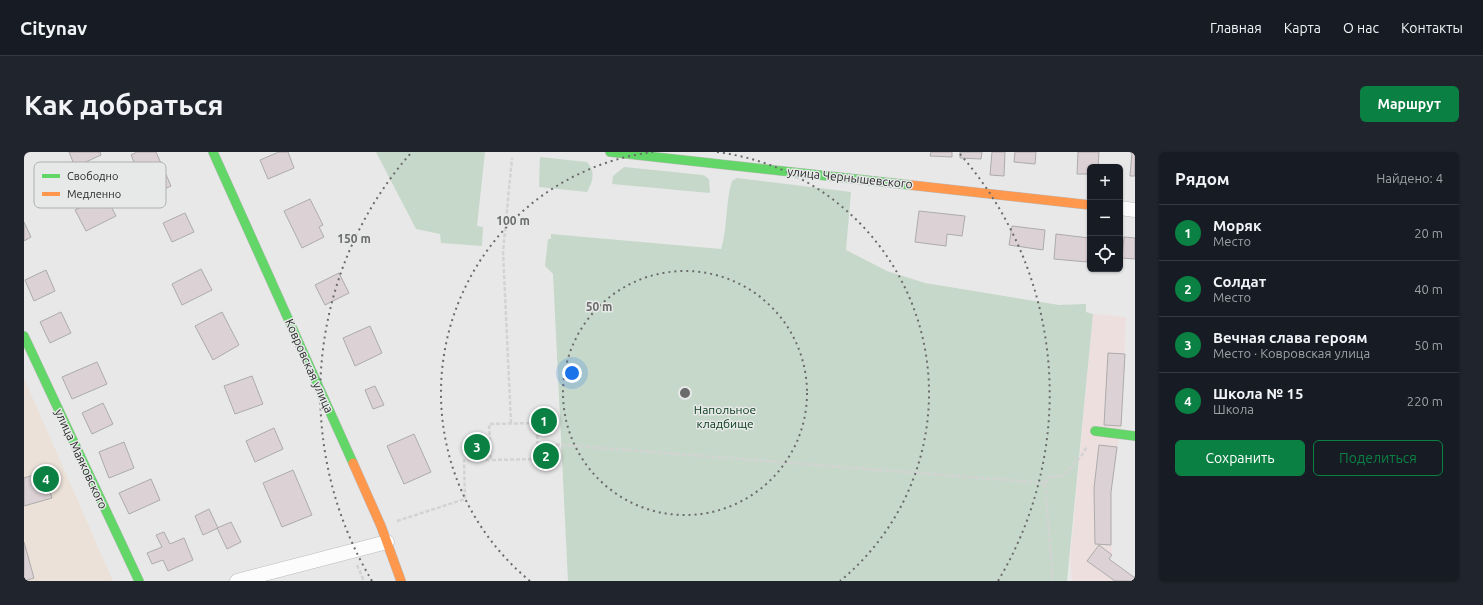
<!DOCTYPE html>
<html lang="ru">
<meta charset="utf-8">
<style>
:root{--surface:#171b24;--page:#20242c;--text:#f1f3f6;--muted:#9ea1a6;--line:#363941;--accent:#0b8043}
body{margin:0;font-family:Ubuntu,sans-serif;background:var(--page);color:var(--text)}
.controls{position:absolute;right:12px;top:12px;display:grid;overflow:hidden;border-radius:6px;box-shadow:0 1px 3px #0004}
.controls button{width:36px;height:36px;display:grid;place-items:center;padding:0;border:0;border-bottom:1px solid var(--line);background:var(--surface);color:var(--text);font:20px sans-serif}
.you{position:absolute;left:548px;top:221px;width:14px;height:14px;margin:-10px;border:3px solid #fff;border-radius:50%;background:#1a73e8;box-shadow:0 0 0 6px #1a73e833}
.badge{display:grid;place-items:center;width:26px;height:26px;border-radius:50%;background:var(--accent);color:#fff;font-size:13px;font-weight:700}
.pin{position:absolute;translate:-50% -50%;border:2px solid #fff;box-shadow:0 1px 4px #0006}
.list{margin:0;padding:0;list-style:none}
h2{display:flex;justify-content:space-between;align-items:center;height:52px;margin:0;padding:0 16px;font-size:17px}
h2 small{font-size:13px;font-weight:400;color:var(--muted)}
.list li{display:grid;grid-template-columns:26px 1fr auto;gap:12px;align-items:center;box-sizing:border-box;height:56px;padding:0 16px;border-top:1px solid var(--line)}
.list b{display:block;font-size:15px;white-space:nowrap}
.list p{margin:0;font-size:13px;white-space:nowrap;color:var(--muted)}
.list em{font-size:13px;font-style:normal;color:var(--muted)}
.actions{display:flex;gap:8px;padding:12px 16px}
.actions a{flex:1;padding:9px 0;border:1px solid var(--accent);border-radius:6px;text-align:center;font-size:14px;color:var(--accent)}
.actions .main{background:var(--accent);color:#fff}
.icon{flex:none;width:22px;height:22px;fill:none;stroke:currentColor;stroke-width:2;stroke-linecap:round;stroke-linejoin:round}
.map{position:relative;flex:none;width:1111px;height:429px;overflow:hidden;border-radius:6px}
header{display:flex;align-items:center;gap:24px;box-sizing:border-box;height:56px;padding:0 20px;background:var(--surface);border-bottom:1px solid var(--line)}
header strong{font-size:19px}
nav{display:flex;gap:22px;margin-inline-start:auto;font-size:14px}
.intro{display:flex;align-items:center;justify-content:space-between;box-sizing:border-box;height:96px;padding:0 24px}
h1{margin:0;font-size:28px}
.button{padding:10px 18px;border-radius:6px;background:var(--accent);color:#fff;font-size:14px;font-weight:700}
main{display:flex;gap:24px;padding:0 24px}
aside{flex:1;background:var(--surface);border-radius:6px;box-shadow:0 1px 3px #0004}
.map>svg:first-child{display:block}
</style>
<header>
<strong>Citynav</strong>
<nav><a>Главная</a><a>Карта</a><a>О нас</a><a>Контакты</a></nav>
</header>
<div class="intro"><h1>Как добраться</h1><a class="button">Маршрут</a></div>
<main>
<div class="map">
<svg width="1111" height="429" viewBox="0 0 1111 429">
<rect width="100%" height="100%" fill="#e8e8e8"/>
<!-- industrial -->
<path fill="#eedfdf" d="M1069,162l33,3 -5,109 -10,66 1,63 -3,4 26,19v3h-63l-2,-22z"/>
<!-- education -->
<path fill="#ebe1d8" d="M0,226l89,203h-89z"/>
<!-- green -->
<path fill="#c6d8ca" d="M352,0h109l-8,74 6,1 -1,19 -41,-3 -1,-9 -24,-5z
M516,5l47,5c9,10 6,19 0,30l-48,-5z
M600,15l79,8 6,4 1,14 -98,-9 1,-8z
M713,26l114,14 -5,58 41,21 38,12 134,22 27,-1v8l7,2 -26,267h-499l-15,-307 -8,-8 3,-27h3v-5l170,15c7,-22 4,-46 11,-68z"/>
<!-- building -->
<path fill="#dcd1d5" stroke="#acabab" d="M45,0h31l1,3 -26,12z
M113,0h19l15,34 -22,10 -18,-41z
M255,0h9l6,16 -26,11 -8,-19z
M907,0h21v5l-22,-1z
M936,0h22l-1,7 -21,-1z
M968,0h13l-1,24 -14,-1z
M991,0h21l-1,12 -21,-2z
M1054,0h21l-1,15h-8v7h-13z
M1108,0h3v24h-5z
M81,43l11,21 -30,15 -11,-21z
M286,47l13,26 -4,2 5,10 -22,11 -18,-37z
M895,59l46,5 -3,20 -15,-2 -1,12 -31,-4z
M161,61l9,19 -22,10 -9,-19z
M0,70l7,15 -7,4z
M988,74l33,4 -2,20 -34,-5z
M1032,82l33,4 -2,24 -33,-3z
M1100,85l11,1v21l-13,-1z
M177,117l11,21 -30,15 -10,-21z
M22,118l9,21 -21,10 -9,-21z
M315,121l10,20 -24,12 -10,-20z
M37,160l10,21 -21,10 -10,-21z
M198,160l17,33 -26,15 -18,-34z
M346,174l12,27 -27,13 -12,-28z
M1084,201l17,1 -4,72 -17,-1z
M73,210l10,22 -35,15 -10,-22z
M228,224l11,28 -28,10 -11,-28z
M351,234l9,19 -11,4 -8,-19z
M79,251l10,21 -21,10 -10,-21z
M250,276l9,21 -28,13 -9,-21z
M390,282l17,38 -27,12 -17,-38z
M100,290l10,26 -25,10 -10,-26z
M1075,293l18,2 -6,45v53l-16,-1 -1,-56z
M269,318l19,45 -30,12 -19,-44z
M20,320l8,26 -28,8v-28z
M127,327l9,21 -31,14 -10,-21z
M185,357l9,19 -15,7 -8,-19z
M207,370l10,20 -14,7 -10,-21z
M140,380l6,12 14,-6 9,22 -25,11 -5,-11 -11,4 -5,-11 15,-6 -6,-12z
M0,390l10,36 -10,3z
M1075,393l13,10 -3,4 26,19v3h-20l-28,-20z"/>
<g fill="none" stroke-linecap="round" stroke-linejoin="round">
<defs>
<path id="street" d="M1096,56l15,2
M213,429l150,-39"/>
<path id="fast" d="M189,0l140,311
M586,0l300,33
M0,184l115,245
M1071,279l40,5"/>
<path id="slow" d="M886,33l180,20
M329,311l28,63 20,55"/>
</defs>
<!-- street casing -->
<use href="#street" stroke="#bbb" stroke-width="15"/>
<!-- fast casing -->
<use href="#fast" stroke="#bbb" stroke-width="10"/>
<!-- slow casing -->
<use href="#slow" stroke="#bbb" stroke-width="10"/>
<!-- path -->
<path stroke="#d3d3d3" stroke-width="2.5" stroke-dasharray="4 2" stroke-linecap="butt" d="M487,271l-8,-171 9,-94
M513,271l1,36 -47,1 -2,-36z
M514,291l507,40 8,98
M1021,331l4,-6 14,-1 19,-21 5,-9
M373,369l68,-22 -1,-39h27
M333,413l7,16"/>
<!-- street -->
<use href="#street" stroke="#fcfcfc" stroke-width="14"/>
<!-- fast -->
<use href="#fast" stroke="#63d668" stroke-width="9"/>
<!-- slow -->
<use href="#slow" stroke="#ff974d" stroke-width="9"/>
</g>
<!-- distance rings -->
<g fill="none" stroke="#6b6b6b" stroke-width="2" stroke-dasharray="2 4">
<circle cx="661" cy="241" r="122"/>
<path d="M506 429A243 243 0 0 1 629 0M693 0A243 243 0 0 1 816 429"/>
<path d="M348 429A365 365 0 0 1 386 2M936 2A365 365 0 0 1 974 429"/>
</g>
<g text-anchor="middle" stroke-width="3" stroke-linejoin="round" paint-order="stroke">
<!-- street labels -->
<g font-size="12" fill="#282828" stroke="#e7e9e9">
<text transform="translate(826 26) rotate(6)" y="4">улица Чернышевского</text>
<text transform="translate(285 214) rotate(66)" y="4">Ковровская улица</text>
<text transform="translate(57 307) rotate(65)" y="4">улица Маяковского</text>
</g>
<!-- park labels -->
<g font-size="12" fill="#063919" stroke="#e7e9e9">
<text x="701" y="262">Напольное<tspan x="701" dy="14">кладбище</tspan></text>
</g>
</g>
<!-- legend -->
<rect x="10" y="10" width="132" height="46" rx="6" fill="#e7e9e9" stroke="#aeafaf" stroke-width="1"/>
<rect x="18" y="22" width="18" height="4" fill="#63d668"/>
<rect x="18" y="40" width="18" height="4" fill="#ff974d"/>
<g font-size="11" fill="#282828">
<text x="43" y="28">Свободно</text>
<text x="43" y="46">Медленно</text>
</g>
<circle cx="661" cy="241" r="6" fill="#6b6b6b" stroke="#e7e9e9" stroke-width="2"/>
<g font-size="12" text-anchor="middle" font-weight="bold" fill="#6b6b6b" stroke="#e7e9e9" stroke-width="3" stroke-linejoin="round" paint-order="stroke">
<text x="489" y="73">100 m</text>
<text x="330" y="91">150 m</text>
<text x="575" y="159">50 m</text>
</g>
</svg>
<div class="controls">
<button>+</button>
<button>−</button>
<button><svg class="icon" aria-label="locate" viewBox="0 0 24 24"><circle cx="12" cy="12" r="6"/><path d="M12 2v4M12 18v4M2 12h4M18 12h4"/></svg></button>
</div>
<div class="you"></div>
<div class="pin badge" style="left:520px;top:269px">1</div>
<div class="pin badge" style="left:522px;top:304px">2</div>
<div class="pin badge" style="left:453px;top:295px">3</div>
<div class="pin badge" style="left:22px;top:327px">4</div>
</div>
<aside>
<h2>Рядом<small>Найдено: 4</small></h2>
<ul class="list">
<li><span class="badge">1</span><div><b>Моряк</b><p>Место</p></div><em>20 m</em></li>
<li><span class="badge">2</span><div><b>Солдат</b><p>Место</p></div><em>40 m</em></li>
<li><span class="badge">3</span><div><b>Вечная слава героям</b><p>Место · Ковровская улица</p></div><em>50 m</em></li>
<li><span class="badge">4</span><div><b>Школа № 15</b><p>Школа</p></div><em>220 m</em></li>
</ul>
<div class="actions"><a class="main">Сохранить</a><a>Поделиться</a></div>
</aside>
</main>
